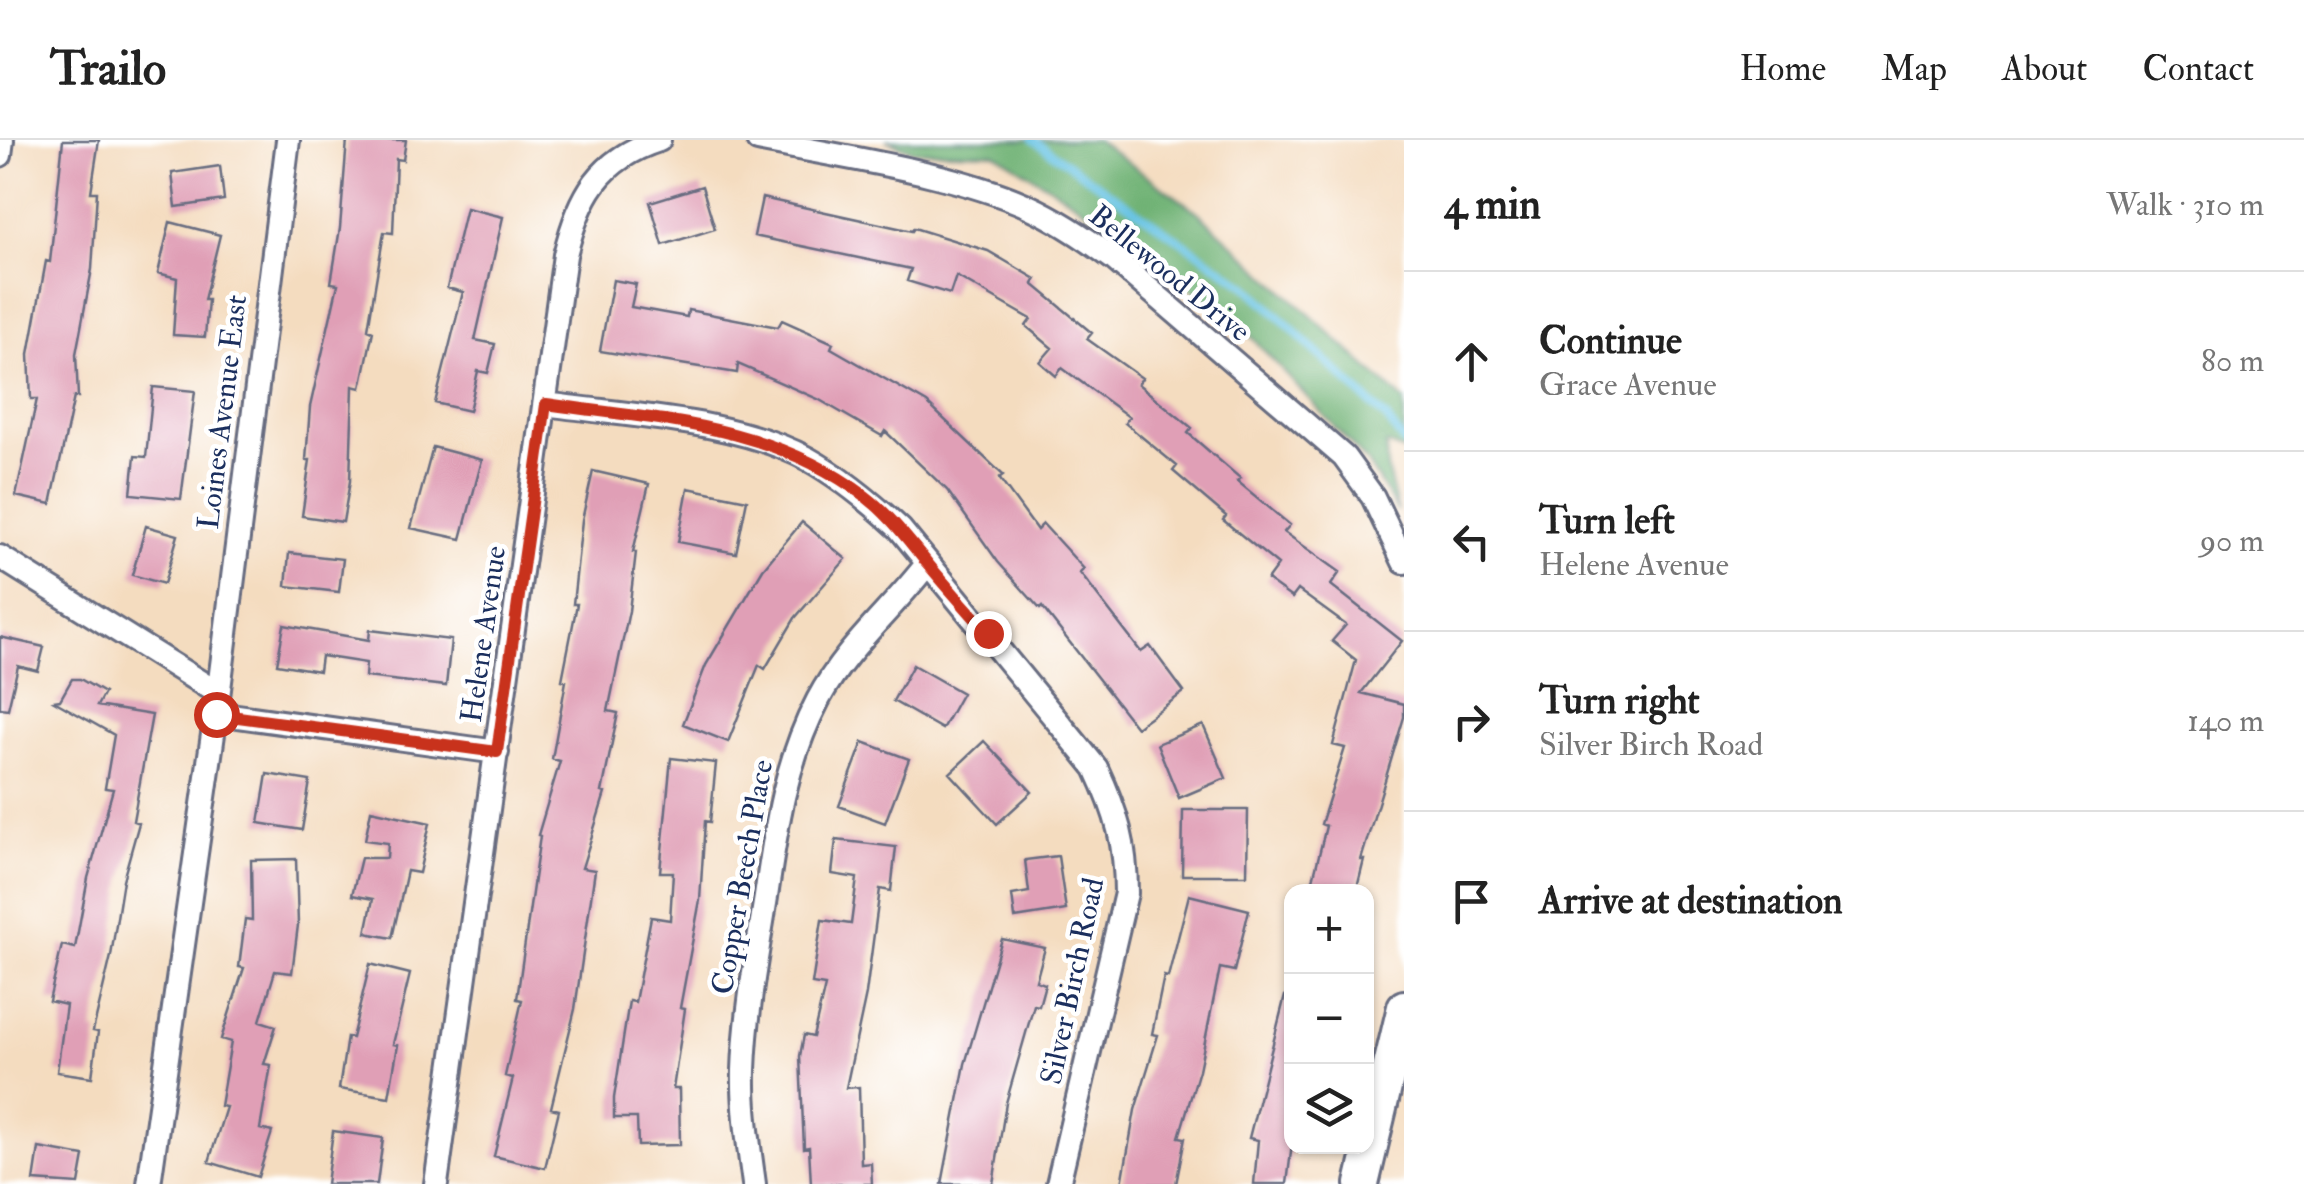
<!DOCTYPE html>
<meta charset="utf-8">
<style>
:root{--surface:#fff;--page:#f2f2f2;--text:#222;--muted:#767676;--line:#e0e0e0}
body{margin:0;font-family:"IM FELL Double Pica",serif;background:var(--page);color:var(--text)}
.controls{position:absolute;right:30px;bottom:30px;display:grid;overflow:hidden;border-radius:20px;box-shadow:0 2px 8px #0004}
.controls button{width:90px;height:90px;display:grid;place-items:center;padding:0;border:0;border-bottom:2px solid var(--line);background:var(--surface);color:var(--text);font:50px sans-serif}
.stop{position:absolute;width:30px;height:30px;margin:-22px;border:8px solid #c8321e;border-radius:50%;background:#fff}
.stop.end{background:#c8321e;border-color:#fff;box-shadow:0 2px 10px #0008}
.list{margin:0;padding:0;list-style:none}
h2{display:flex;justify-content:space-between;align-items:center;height:130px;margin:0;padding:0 40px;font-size:42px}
h2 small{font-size:32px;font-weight:400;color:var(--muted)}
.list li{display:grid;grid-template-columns:65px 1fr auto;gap:30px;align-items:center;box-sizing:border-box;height:180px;padding:0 40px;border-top:2px solid var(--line)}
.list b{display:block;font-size:38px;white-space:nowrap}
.list p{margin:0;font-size:32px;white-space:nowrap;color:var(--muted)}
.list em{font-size:32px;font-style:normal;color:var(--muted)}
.icon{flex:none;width:55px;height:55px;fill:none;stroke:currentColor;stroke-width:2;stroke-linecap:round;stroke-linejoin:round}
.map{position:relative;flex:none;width:1404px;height:1044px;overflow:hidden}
header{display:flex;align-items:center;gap:60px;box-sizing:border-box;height:140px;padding:0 50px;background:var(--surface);border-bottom:2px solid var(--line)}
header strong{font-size:48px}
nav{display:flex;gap:55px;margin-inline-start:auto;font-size:35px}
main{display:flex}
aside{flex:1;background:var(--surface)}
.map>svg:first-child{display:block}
</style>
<header>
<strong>Trailo</strong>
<nav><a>Home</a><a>Map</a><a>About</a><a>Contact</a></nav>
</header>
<main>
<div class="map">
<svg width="1404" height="1044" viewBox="0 0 1404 1044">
<rect width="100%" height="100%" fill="#fff"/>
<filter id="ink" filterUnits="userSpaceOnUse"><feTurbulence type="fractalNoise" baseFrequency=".01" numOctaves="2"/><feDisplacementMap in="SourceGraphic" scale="20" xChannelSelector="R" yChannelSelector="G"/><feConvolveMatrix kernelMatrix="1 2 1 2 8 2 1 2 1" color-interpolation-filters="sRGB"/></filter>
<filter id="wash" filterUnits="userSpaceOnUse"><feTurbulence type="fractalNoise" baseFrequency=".0048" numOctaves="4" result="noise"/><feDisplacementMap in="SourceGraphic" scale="40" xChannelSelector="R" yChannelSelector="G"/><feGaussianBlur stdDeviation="2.25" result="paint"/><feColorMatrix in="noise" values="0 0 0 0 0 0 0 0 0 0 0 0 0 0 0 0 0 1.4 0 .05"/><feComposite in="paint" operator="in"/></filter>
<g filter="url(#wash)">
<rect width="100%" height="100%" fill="#f4dcbf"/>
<!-- forest -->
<path fill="#6fb275" stroke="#45706a" stroke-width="2.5" d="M886,0h211l102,73 205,188v50l-18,-7 1,23 11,45 -31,-50 -135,-146 -84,-55 -72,-58 -81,-50 -82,-2z"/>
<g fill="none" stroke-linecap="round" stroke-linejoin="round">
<!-- stream -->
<path stroke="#66c3e4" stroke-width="8" d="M1033,0l214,146 140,133 17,24"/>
</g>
<g id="blocks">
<!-- building -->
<path fill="#e09fb6" d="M63,0h36l-8,52h6l-5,77 -16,85 2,43h-4l-23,107 -35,-8 21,-97h-6l-2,-45 17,-93 4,1z
M347,0h59l-3,20 -7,-1 -3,74 -9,-1 -16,97 5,2 -12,57 -8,-2 -3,95 -7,41 -41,-6 8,-56h-4l4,-53 28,-123 -7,-1 9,-55z
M220,26l4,34 -48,7 -4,-34z
M702,46l13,43 -52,16 -13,-43z
M762,58l150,33 2,-3 74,23 48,28 -3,5 59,49 -5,6 55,39 -4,6 54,44 -4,5 52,45 -3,3 53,44 -6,7 56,40 -9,13 71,56 -41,52 43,11v13l-43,143h3l-8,32h-46l16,-66 -5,-2 24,-76 -12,-3 23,-85 -24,-19 14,-16 -48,-35 -6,8 -25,-18 11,-15 -55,-45 3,-4 -53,-45 4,-5 -52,-43 4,-6 -67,-49 -6,8 -16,-14 12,-14 -26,-22 5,-7 -75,-43 -6,18 -43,-13 4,-12 -157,-33z
M466,68l37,9 -28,123 20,4 -7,29 -10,-2 -9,40 -34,-8 28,-111 -16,-4z
M170,82l50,13 -16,65h4l-3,37 -32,-2 4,-57 -19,-5z
M613,140l23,4 -5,23 56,10 1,-7 90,17 4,-7 51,23 -2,5 96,55 76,72 -4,3 38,52 6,-6 41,45 -4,4 61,79 9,-6 34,46 -48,35 -94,-120 -2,2 -42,-47 -51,-72 -62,-59 -3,5 -64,-37 -80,-35 -1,9 -137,-22z
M153,247l42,4 -14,108 -50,-5 4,-38 11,1z
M433,307l49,13 -21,79 -50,-11z
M593,331l56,13 -16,68h3l-7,59 -21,100 10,2 -16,79 3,1 -23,75 13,2 -20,139 -24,99 8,2 -14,58 -51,-12 19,-78 -8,-2 17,-76 -5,-1 23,-163 -2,-1 22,-74 -8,-2 14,-78 -4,-1 15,-76h-4l9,-84z
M688,348l59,12 -11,53 -58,-11z
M802,382l44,37 -51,59 -30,51 -6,-4 -31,77 -45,-18 23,-59 57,-96z
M146,386l32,9 -14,49 -32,-9z
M289,413l54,6 -4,33 -53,-6z
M284,485l85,15 1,-10 81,10 -5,46 -81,-9 1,-14 -45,-7 -2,15 -42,-7z
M0,497l44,10 -6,24 -20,-5 -10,43 -8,-1z
M913,525l49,28 -20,36 -49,-28z
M72,539h8l24,14 -7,13 55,9 -19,106 6,2 -16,57 -12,76 -18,75 5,1 -6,45 -35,-5 9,-67 -17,-4 13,-56 13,3 13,-70 25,-89 -8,-1 9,-53 -60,-34 6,-1z
M1203,585l23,53 -47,20 -22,-54z
M984,601l48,51 -35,32 -47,-51z
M863,602l46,17 -24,64 -46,-17z
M671,618l45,5 -6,59 -5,-1 -5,79 -20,108 5,1 -12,80h6l1,56 -42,1 -1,-28h-23v-20l15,-97 6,1 16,-85 19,3 3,-48h-13z
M267,634l43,7 -8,49 -43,-7z
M371,670l59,13 -11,50 -12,-2 -15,67 -26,-5 7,-34 -21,-4 9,-37h26l1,-15 -23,-3z
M1183,670h65l-1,65h-65z
M836,700l60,7 -5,44 -11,-2 -14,105 -20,94 13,-1 2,77 10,-1 1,21h-61l-2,-37 -5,1 -4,-92 4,-21 9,2 12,-51 -13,-2 10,-64 29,4 6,-46 -25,-4z
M1058,716l8,54 -51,8 -3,-23 17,-3 -4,-32z
M296,719l2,66 -6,48 -17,-2 -15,50 16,5 -12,38 7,1 -11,64 12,3 -14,45 -49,-15 17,-55 -6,-1 11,-64 -10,-3 23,-71 -5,-1 6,-48 7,1 -1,-60z
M1189,755l60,15 -15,61 -14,-3 -21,102 -20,67 6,1 -9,46h-54l13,-74 23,-75 -6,-1 12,-58 4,1z
M1002,799l43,9 -9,33 9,3 -6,22 -5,-1 -28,98 -13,81h-51l23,-120z
M370,824l40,10 -17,70 5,1 -9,52 -50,-8 8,-52 5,1z
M1285,856l7,1v146l-5,41h-33l4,-44 -9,-2z
M333,991l50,7 -6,46h-51z
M39,1008l45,8 -5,28 -45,-3z"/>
</g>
</g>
<g filter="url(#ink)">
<use href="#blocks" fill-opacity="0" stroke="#676c80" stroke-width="2.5"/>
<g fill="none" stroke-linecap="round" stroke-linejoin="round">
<defs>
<path id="street" d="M758,0c86,18 191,31 270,66 31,14 59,33 86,53l230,198 29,40 31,65
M0,15l2,-15
M546,264c82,12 188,15 262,55 34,19 64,44 92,70l196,239c21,45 30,76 30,125l-68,291
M0,417l216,135
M216,573l281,39
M149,1044l67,-471 72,-573
M436,1044l129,-929c14,-58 34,-96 94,-115
M754,1044c-5,-37 -11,-76 -10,-114 2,-58 13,-116 22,-173 10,-70 19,-134 52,-197 28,-53 74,-90 109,-136"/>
<path id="secondary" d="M1362,1044l42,-177"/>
</defs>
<!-- street casing -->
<use href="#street" stroke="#676c80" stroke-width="28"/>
<!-- secondary casing -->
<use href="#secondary" stroke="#676c80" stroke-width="38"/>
<!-- street -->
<use href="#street" stroke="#fff" stroke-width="22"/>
<!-- secondary -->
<use href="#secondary" stroke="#fff" stroke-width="32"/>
</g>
</g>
<g fill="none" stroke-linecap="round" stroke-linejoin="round" filter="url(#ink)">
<!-- route -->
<path stroke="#c8321e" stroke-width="12" d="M216,574l281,38 49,-348c113,16 224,20 319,92 25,19 43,44 63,68 19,23 40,46 60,69"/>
</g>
<g text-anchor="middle" stroke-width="9" stroke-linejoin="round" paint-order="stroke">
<!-- street labels -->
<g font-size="30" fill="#1b2f5e" stroke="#fff">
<text transform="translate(1170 133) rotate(39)" y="10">Bellewood Drive</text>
<text transform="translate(222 272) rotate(-83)" y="10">Loines Avenue East</text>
<text transform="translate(483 494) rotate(-82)" y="10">Helene Avenue</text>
<text transform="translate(742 737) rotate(-80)" y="10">Copper Beech Place</text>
<text transform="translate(1072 841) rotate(-78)" y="10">Silver Birch Road</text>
</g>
</g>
</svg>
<div class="controls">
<button>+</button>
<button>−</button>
<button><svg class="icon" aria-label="layers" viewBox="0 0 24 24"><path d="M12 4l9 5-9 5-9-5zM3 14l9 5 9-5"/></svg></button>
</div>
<div class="stop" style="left:216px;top:574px"></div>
<div class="stop end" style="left:988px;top:493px"></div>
</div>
<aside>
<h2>4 min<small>Walk · 310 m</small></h2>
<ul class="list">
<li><svg class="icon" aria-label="ahead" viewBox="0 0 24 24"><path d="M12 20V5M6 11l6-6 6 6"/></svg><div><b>Continue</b><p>Grace Avenue</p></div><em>80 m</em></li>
<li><svg class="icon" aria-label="left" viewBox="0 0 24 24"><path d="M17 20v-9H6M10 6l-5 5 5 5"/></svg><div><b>Turn left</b><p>Helene Avenue</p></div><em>90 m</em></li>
<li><svg class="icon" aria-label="right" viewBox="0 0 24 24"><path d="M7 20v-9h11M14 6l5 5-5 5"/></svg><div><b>Turn right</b><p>Silver Birch Road</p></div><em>140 m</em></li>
<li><svg class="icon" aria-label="arrive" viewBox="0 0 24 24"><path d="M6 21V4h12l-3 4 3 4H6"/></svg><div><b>Arrive at destination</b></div></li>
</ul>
</aside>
</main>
